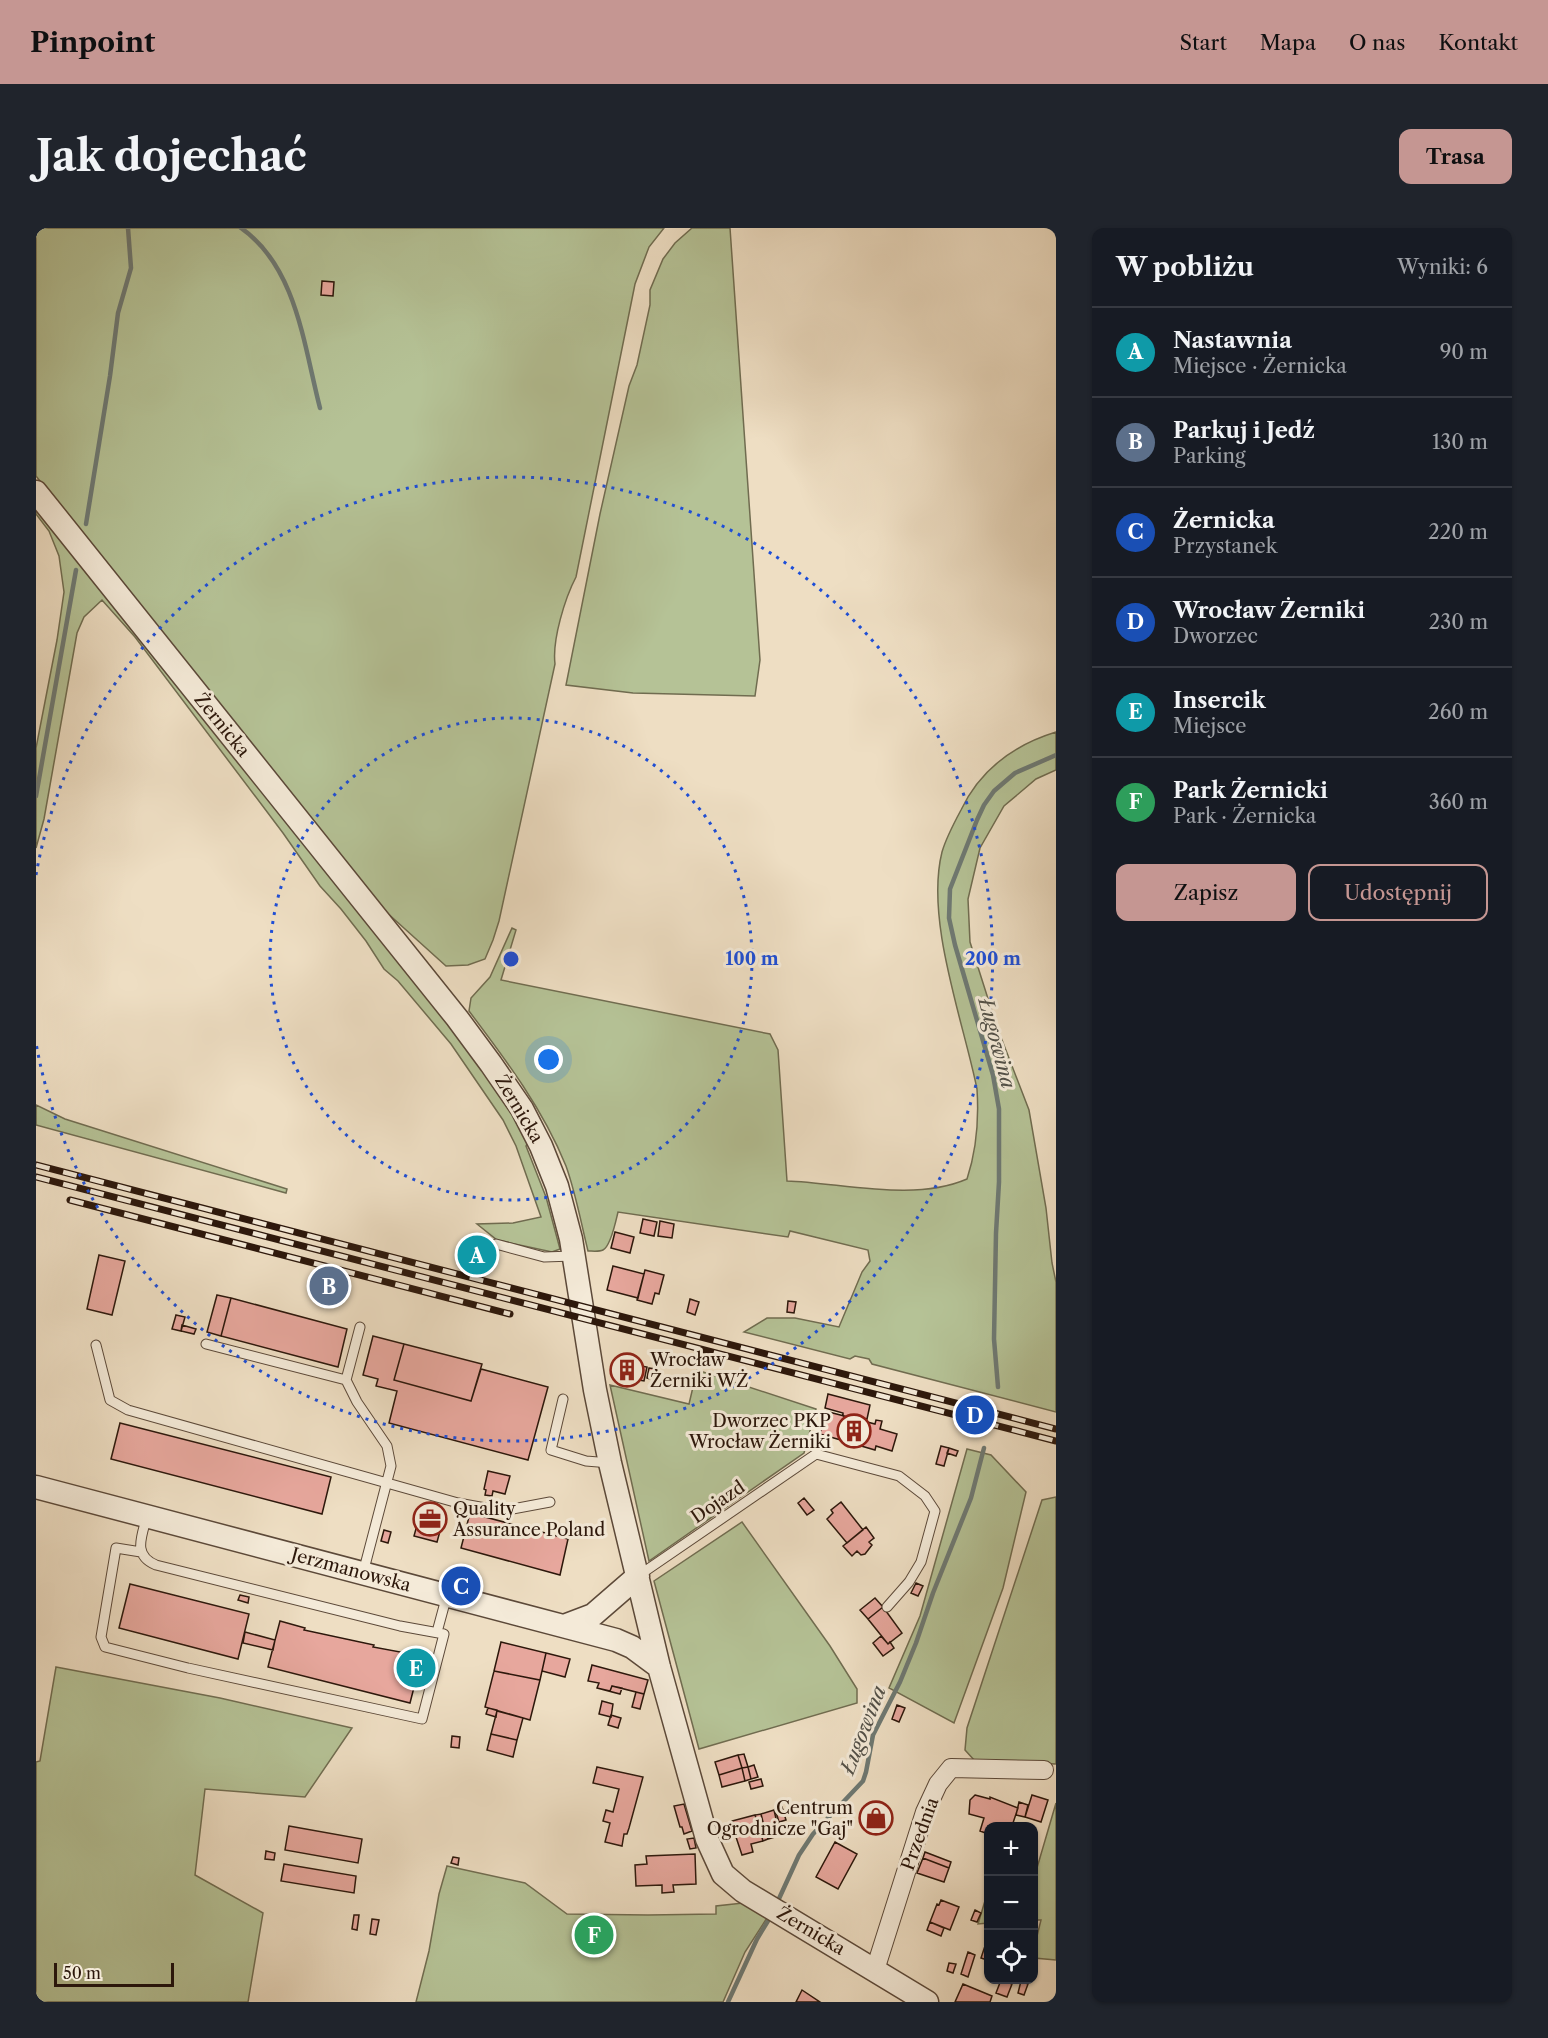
<!DOCTYPE html>
<html lang="pl">
<meta charset="utf-8">
<style>
:root{--surface:#171b24;--page:#20242c;--text:#f1f3f6;--muted:#9ea1a6;--line:#363941;--accent:#c59692}
body{margin:0;font-family:"Libre Caslon Text",serif;background:var(--page);color:var(--text)}
.controls{position:absolute;right:18px;bottom:18px;display:grid;overflow:hidden;border-radius:12px;box-shadow:0 2px 4px #0004}
.controls button{width:54px;height:54px;display:grid;place-items:center;padding:0;border:0;border-bottom:2px solid var(--line);background:var(--surface);color:var(--text);font:30px sans-serif}
.scale{position:absolute;left:18px;bottom:15px;width:120px;box-sizing:border-box;padding-left:6px;border:3px solid #2c170b;border-top:0;font-size:16px;line-height:21px;white-space:nowrap;color:#2c170b;-webkit-text-stroke:4px #f4ead8;paint-order:stroke}
.you{position:absolute;left:513px;top:832px;width:21px;height:21px;margin:-15px;border:4px solid #fff;border-radius:50%;background:#1a73e8;box-shadow:0 0 0 9px #1a73e833}
.badge{display:grid;place-items:center;width:39px;height:39px;border-radius:50%;background:var(--accent);color:#fff;font-size:20px;font-weight:700}
.pin{position:absolute;translate:-50% -50%;border:3px solid #fff;box-shadow:0 2px 6px #0006}
.list{margin:0;padding:0;list-style:none}
h2{display:flex;justify-content:space-between;align-items:center;height:78px;margin:0;padding:0 24px;font-size:26px}
h2 small{font-size:20px;font-weight:400;color:var(--muted)}
.list li{display:grid;grid-template-columns:39px 1fr auto;gap:18px;align-items:center;box-sizing:border-box;height:90px;padding:0 24px;border-top:2px solid var(--line)}
.list b{display:block;font-size:22px;white-space:nowrap}
.list p{margin:0;font-size:20px;white-space:nowrap;color:var(--muted)}
.list em{font-size:20px;font-style:normal;color:var(--muted)}
.actions{display:flex;gap:12px;padding:18px 24px}
.actions a{flex:1;padding:14px 0;border:2px solid var(--accent);border-radius:12px;text-align:center;font-size:21px;color:var(--accent)}
.actions .main{background:var(--accent);color:#111}
.icon{flex:none;width:33px;height:33px;fill:none;stroke:currentColor;stroke-width:2;stroke-linecap:round;stroke-linejoin:round}
.map{position:relative;flex:none;width:1020px;height:1774px;overflow:hidden;border-radius:12px}
header{display:flex;align-items:center;gap:36px;box-sizing:border-box;height:84px;padding:0 30px;background:var(--accent);color:#111}
header strong{font-size:28px}
nav{display:flex;gap:33px;margin-inline-start:auto;font-size:21px}
.intro{display:flex;align-items:center;justify-content:space-between;box-sizing:border-box;height:144px;padding:0 36px}
h1{margin:0;font-size:42px}
.button{padding:15px 27px;border-radius:12px;background:var(--accent);color:#111;font-size:21px;font-weight:700}
main{display:flex;gap:36px;padding:0 36px}
aside{flex:1;background:var(--surface);border-radius:12px;box-shadow:0 2px 4px #0004}
.map>svg:first-child{display:block}
</style>
<header>
<strong>Pinpoint</strong>
<nav><a>Start</a><a>Mapa</a><a>O nas</a><a>Kontakt</a></nav>
</header>
<div class="intro"><h1>Jak dojechać</h1><a class="button">Trasa</a></div>
<main>
<div class="map">
<svg width="1020" height="1774" viewBox="0 0 1020 1774">
<rect width="100%" height="100%" fill="#eedec3"/>
<filter id="stains"><feTurbulence type="fractalNoise" baseFrequency=".00333" numOctaves="4"/><feColorMatrix values="0 0 0 0 .2 0 0 0 0 .09 0 0 0 0 .02 0 0 0 .5 -.17"/></filter>
<radialGradient id="worn" r=".72"><stop offset=".6" stop-color="#630" stop-opacity="0"/><stop offset="1" stop-color="#630" stop-opacity=".3"/></radialGradient>
<!-- green -->
<path fill="#b5c296" stroke="#706c50" stroke-width="1.5" d="M0,0h628l-15,19 -14,37 -59,293c-11,21 -24,63 -21,87l-56,257 -6,19 -8,19 -17,6 -22,1 -72,-65 -338,-425z
M656,0h38l30,432 -5,36 -122,-3 -67,-8 34,-171 29,-128 8,-21 13,-60v-15l13,-31 12,-16z
M0,277l455,571 38,64 -3,6 20,51 14,52 -8,3 -55,-12 -20,-16 36,-1 28,-6 -25,-71 -13,-26 -52,-76 -53,-63 -14,-12 -18,-28 -25,-32 -21,-23 -37,-53 -148,-196 -33,-37 -18,17 -7,16 -33,186 -8,29v-100l21,-108 7,-48 -5,-36 -10,-25 -13,-17z
M1020,504v38l-20,9 -32,27 -24,42 -12,51 2,43 27,85 32,83 17,98 6,55 4,19v130l-184,-48 -3,-5 -14,-3 -5,3 -106,-27 23,-14h28l44,9 23,-55 8,-11 -2,-11 -78,-19 -2,6 -170,-25c-2,8 -7,34 -15,38 -4,2 -11,1 -15,1 -7,-28 -12,-57 -22,-85 -23,-57 -60,-106 -97,-155l2,-13 19,-21 22,-49 4,2 -15,50 269,54 8,16 9,131c56,2 127,21 180,-2 10,-30 12,-59 10,-90 -14,-69 -52,-169 -35,-237 4,-14 12,-29 19,-42 19,-40 53,-65 95,-78z
M0,877l29,14 222,70 -1,4 -250,-68z
M661,1142l119,39 -12,44 -155,108 -39,-176 79,19z
M931,1221l24,6 35,37 -23,96 -49,135 -65,-35 31,-72z
M1020,1269v267l-81,-3 -10,-11 2,-22 75,-228z
M706,1294l88,124 27,43v14l-158,46 -45,-168z
M20,1439l164,31 132,30 -47,69 -100,-8 -10,86 68,38 -15,89h-212v-240l4,-1z
M1020,1575v157l-22,-2v-10l7,-28h-7v-42z
M411,1638l78,17 42,31 81,1 68,-1v-8l27,-3 24,15 -22,34 -22,50h-307l13,-51 10,-57z
M952,1663v32l-10,1z"/>
<g fill="none" stroke-linecap="round" stroke-linejoin="round">
<!-- stream -->
<path stroke="#6e7973" stroke-width="4.5" d="M205,0c56,39 63,119 79,180
M50,296l24,-148 8,-63 13,-45 -3,-40
M0,568l40,-226
M962,1159l-4,-48 2,-106 3,-51v-73l-6,-34 -38,-130 -6,-27 1,-29 27,-69 7,-15 10,-14 21,-18 41,-18
M741,1675l22,-48 14,-21 50,-53 3,-9 7,-37 27,-53 16,-39 17,-50 38,-95 13,-50
M692,1774l29,-63 14,-23"/>
</g>
<!-- building -->
<path fill="#e7a79d" stroke="#2c170b" stroke-width="1.5" d="M286,53l12,1 -1,14 -12,-1z
M607,991l14,3 -3,14 -14,-3z
M624,993l14,3 -2,14 -14,-2z
M579,1004l19,5 -4,16 -19,-5z
M429,1019l26,7 -3,9 -26,-6z
M63,1027l26,6 -13,54 -25,-6z
M577,1038l31,8 -6,24 -31,-8z
M609,1042l19,5 -5,19 -4,-1 -3,11 -15,-4z
M181,1067l14,3 -10,38 -14,-4z
M195,1070l116,31 -9,38 -117,-31z
M654,1071l9,3 -4,13 -8,-3z
M752,1073l8,1 -2,11 -7,-1z
M140,1087l9,2 -4,14 -9,-2z
M146,1097l14,4 -2,5 -13,-3z
M337,1108l31,8 -10,36 77,21 10,-32 67,18 -20,73 -139,-37 8,-32 -21,-5 2,-7 -15,-4z
M368,1116l78,20 -11,37 -77,-21z
M589,1134l6,1 -3,15 -6,-2z
M597,1136l6,1 -4,14 -5,-1z
M605,1138l6,1 -3,14 -6,-1z
M613,1140l7,1 -3,11 -6,-2z
M792,1166l42,11 -3,14 -16,-4 -1,3 -7,-2v-3l-18,-5z
M789,1183l50,13 1,-4 6,1 -2,8 17,5 -5,17 -16,-5 -1,4 -55,-16z
M84,1195l211,54 -9,37 -211,-55z
M905,1218l8,2 -5,18 -8,-2z
M913,1220l9,3 -2,5 -9,-3z
M452,1243l22,5 -5,18 -12,-3 -1,5 -7,-1 1,-5 -2,-1z
M768,1270l10,12 -7,5 -9,-12z
M805,1274l22,28 -16,13 -20,-24 6,-6 -2,-3z
M386,1279l23,6 -8,29 -23,-6z
M434,1285l98,26 -8,36 -99,-27z
M830,1299l8,11 -5,4 3,3 -7,9 -4,1 -4,-4 -5,5 -9,-10z
M348,1302l7,2 -3,11 -7,-2z
M880,1355l7,3 -5,10 -7,-3z
M94,1356l119,30 -11,45 -119,-31z
M204,1367l9,2 -1,6 -10,-3z
M839,1370l8,9 -15,12 -8,-9z
M847,1379l19,26 -14,11 -20,-25z
M244,1393l25,7 -1,2 70,15 -1,2 49,9 -12,47 -142,-36z
M209,1404l30,8 -2,10 -30,-7z
M845,1408l7,8 2,-2 4,6 -11,8 -10,-13z
M465,1414l45,11 -6,27 -46,-9z
M510,1425l24,6 -5,18 -23,-6z
M556,1437l56,15 -4,14 -32,-8 -2,5 -13,-3 2,-5 -11,-2z
M458,1443l46,9 -10,40 -45,-13z
M576,1458l10,2 -2,6 -23,-6 13,3z
M600,1464l8,2 -4,15 -8,-2z
M566,1473l11,3 -2,13 -12,-3z
M861,1477l8,3 -6,14 -7,-3z
M452,1480l9,2 -1,7 -10,-3z
M461,1483l26,7 -6,22 -26,-6z
M575,1487l10,3 -3,10 -10,-3z
M455,1506l26,6 -4,17 -26,-7z
M416,1508l8,1 -1,11 -8,-1z
M708,1526l4,13 -6,1 -4,-13z
M702,1527l4,13 -23,7 -4,-13z
M718,1537l4,12 -7,2 -3,-12z
M561,1539l46,10 -14,51 -2,6h-3l-2,12 -17,-4 5,-19 -7,-2 3,-11 7,2 6,-23 -26,-6z
M712,1539l3,12 -6,2 -3,-13z
M706,1540l3,13 -23,6 -3,-12z
M725,1551l2,7 -12,3 -2,-7z
M939,1567l15,4v-2l28,11 -6,18h-24v8l-8,-3 4,-13 -15,-4 1,-14z
M996,1567l16,5 -7,22 -16,-5z
M983,1574l9,3 -3,12 -9,-2z
M648,1576l8,27 -8,3 -2,-7h-2l-6,-21z
M746,1579l4,13 -7,2 -4,-13z
M738,1582l3,13 -13,3 -3,-12z
M725,1586l3,12 -5,2 -4,-13z
M719,1587l4,13 -24,6 -3,-13z
M742,1595l3,12 -6,2 -3,-13z
M736,1596l3,13 -7,2 -4,-13z
M253,1598l73,13 -4,24 -73,-13z
M728,1598l4,13 -5,2 -4,-13z
M723,1600l4,13 -12,3 2,8 -11,3 -7,-21z
M658,1610l2,10 -6,1 -3,-10z
M799,1614l22,12 -19,35 -22,-12z
M230,1623l9,2 -1,7 -9,-1z
M889,1624l26,10 -2,6 -26,-10z
M659,1626l1,30 -23,1 1,7 -12,1v-8l-26,1 -1,-21 12,-1 -1,-8z
M417,1629l6,1 -1,7 -7,-2z
M887,1630l26,10 -5,14 -27,-9z
M248,1636l72,12 -2,17 -73,-12z
M905,1672l18,7 -9,23 -20,-8 7,-18 2,1z
M939,1682l6,3 -4,9 -6,-2z
M318,1687h5l-2,15 -5,-1z
M336,1691l7,1 -3,15 -6,-1z
M894,1694l14,6 -3,8 -14,-6z
M949,1718l3,1 -1,13 -6,-2z
M932,1724l7,3 -7,22 -7,-3z
M913,1735l7,1 -3,9 -6,-2z
M965,1752l11,4 -5,13 -11,-4z
M985,1753l7,3 -4,11 -6,-2z
M927,1756l29,12 -2,6h-35z
M766,1762l18,12h-24z"/>
<g fill="none" stroke-linecap="round" stroke-linejoin="round">
<defs>
<path id="service" d="M460,1016l48,13 29,-1
M324,1099l-14,53 11,22 30,44 4,20 -28,107
M170,1116l140,36
M60,1117l14,55 18,10 330,93 44,8 48,-9
M527,1171l-12,51 35,11 24,2
M105,1324l-25,-4 -15,89 4,10 83,21 234,51 22,-85 -44,-8 -244,-61c-24,-10 -14,-29 -9,-49
M602,1348l178,-122 83,22 26,20 10,15 -14,51 -12,20 -22,25
M401,1404l10,-37"/>
<path id="minor" d="M839,1742l50,-158 13,-28 13,-16 93,2"/>
<path id="tertiary" d="M0,264l421,526 34,46 31,45 19,37 16,40 14,53 24,151 15,73 49,204 48,172 16,35 20,17 184,111
M0,1259l580,153 16,7 27,20
M528,1398l29,-11 45,-39"/>
</defs>
<!-- service casing -->
<use href="#service" stroke="#5c4939" stroke-width="11"/>
<!-- minor casing -->
<use href="#minor" stroke="#5c4939" stroke-width="20"/>
<!-- tertiary casing -->
<use href="#tertiary" stroke="#5c4939" stroke-width="25"/>
<!-- service -->
<use href="#service" stroke="#f4ead8" stroke-width="9"/>
<!-- minor -->
<use href="#minor" stroke="#f4ead8" stroke-width="18"/>
<!-- tertiary -->
<use href="#tertiary" stroke="#f4ead8" stroke-width="22"/>
<defs>
<path id="rail" d="M0,937l1020,264
M0,949l1020,264
M34,972l440,114"/>
</defs>
<!-- rail casing -->
<use href="#rail" stroke="#2c170b" stroke-width="7"/>
<!-- rail -->
<use href="#rail" stroke="#f4ead8" stroke-width="4.5" stroke-dasharray="14" stroke-linecap="butt"/>
</g>
<!-- distance rings -->
<g fill="none" stroke="#1d4ed8" stroke-width="3" stroke-dasharray="3 6">
<circle cx="475" cy="731" r="241"/>
<path d="M0 647A482 482 0 1 1 0 815"/>
</g>
<!-- icons -->
<defs>
<symbol id="building-ring" viewBox="-11 -11 22 22"><circle r="9.5" fill="#f4ead8" stroke="#8f2418" stroke-width="1.5"/><path d="M-4-6H4V6H1V3H-1V6H-4ZM-2.5-4.3h1.7v1.8h-1.7ZM.8-4.3h1.7v1.8H.8ZM-2.5-1h1.7V.8h-1.7ZM.8-1h1.7V.8H.8Z" fill="#8f2418"/></symbol>
<symbol id="office-ring" viewBox="-11 -11 22 22"><circle r="9.5" fill="#f4ead8" stroke="#8f2418" stroke-width="1.5"/><path d="M-6-3h4V-5.5h4V-3h4V5H-6ZM-1-4.5V-3h2v-1.5ZM-6 0V1H6V0Z" fill="#8f2418"/></symbol>
<symbol id="shop-ring" viewBox="-11 -11 22 22"><circle r="9.5" fill="#f4ead8" stroke="#8f2418" stroke-width="1.5"/><path d="M-5-2.5h2.3a2.7 3.5 0 0 1 5.4 0H5L5.5 6h-11ZM-1.5-2.5h3a1.5 2.3 0 0 0-3 0Z" fill="#8f2418"/></symbol>
</defs>
<g fill-rule="evenodd">
<use href="#building-ring" x="572" y="1123" width="38" height="38"/>
<use href="#building-ring" x="799" y="1184" width="38" height="38"/>
<use href="#office-ring" x="375" y="1272" width="38" height="38"/>
<use href="#shop-ring" x="821" y="1571" width="38" height="38"/>
</g>
<g text-anchor="middle" stroke-width="6" stroke-linejoin="round" paint-order="stroke">
<!-- street labels -->
<g font-size="18" fill="#2c170b" stroke="#f4ead8">
<text transform="translate(186 497) rotate(51)" y="6">Żernicka</text>
<text transform="translate(483 881) rotate(59)" y="6">Żernicka</text>
<text transform="translate(682 1274) rotate(-34)" y="6">Dojazd</text>
<text transform="translate(315 1342) rotate(15)" y="6">Jerzmanowska</text>
<text transform="translate(884 1606) rotate(-70)" y="6">Przednia</text>
<text transform="translate(775 1703) rotate(31)" y="6">Żernicka</text>
</g>
<!-- poi labels -->
<g font-size="18" fill="#2c170b" stroke="#f4ead8" text-anchor="start">
<text x="614" y="1138">Wrocław<tspan x="614" dy="21">Żerniki WŻ</tspan></text>
<text x="795" y="1199" text-anchor="end">Dworzec PKP<tspan x="795" dy="21">Wrocław Żerniki</tspan></text>
<text x="417" y="1287">Quality<tspan x="417" dy="21">Assurance Poland</tspan></text>
<text x="817" y="1586" text-anchor="end">Centrum<tspan x="817" dy="21">Ogrodnicze "Gaj"</tspan></text>
</g>
<!-- water labels -->
<g font-size="20" font-style="italic" fill="#525048" stroke="#f4ead8">
<text transform="translate(961 815) rotate(75)" y="7">Ługowina</text>
<text transform="translate(827 1502) rotate(-69)" y="7">Ługowina</text>
</g>
</g>
<circle cx="475" cy="731" r="9" fill="#1d4ed8" stroke="#f4ead8" stroke-width="3"/>
<g font-size="18" text-anchor="middle" font-weight="bold" fill="#1d4ed8" stroke="#f4ead8" stroke-width="6" stroke-linejoin="round" paint-order="stroke">
<text x="716" y="737">100 m</text>
<text x="957" y="737">200 m</text>
</g>
<rect width="100%" height="100%" filter="url(#stains)"/>
<rect width="100%" height="100%" fill="url(#worn)"/>
</svg>
<div class="controls">
<button>+</button>
<button>−</button>
<button><svg class="icon" aria-label="locate" viewBox="0 0 24 24"><circle cx="12" cy="12" r="6"/><path d="M12 2v4M12 18v4M2 12h4M18 12h4"/></svg></button>
</div>
<div class="scale">50 m</div>
<div class="you"></div>
<div class="pin badge" style="left:441px;top:1027px;background:#0f9aa8">A</div>
<div class="pin badge" style="left:293px;top:1058px;background:#5c6f8a">B</div>
<div class="pin badge" style="left:425px;top:1358px;background:#1a4fb4">C</div>
<div class="pin badge" style="left:939px;top:1187px;background:#1a4fb4">D</div>
<div class="pin badge" style="left:380px;top:1440px;background:#0f9aa8">E</div>
<div class="pin badge" style="left:558px;top:1707px;background:#2e9e5b">F</div>
</div>
<aside>
<h2>W pobliżu<small>Wyniki: 6</small></h2>
<ul class="list">
<li><span class="badge" style="background:#0f9aa8">A</span><div><b>Nastawnia</b><p>Miejsce · Żernicka</p></div><em>90 m</em></li>
<li><span class="badge" style="background:#5c6f8a">B</span><div><b>Parkuj i Jedź</b><p>Parking</p></div><em>130 m</em></li>
<li><span class="badge" style="background:#1a4fb4">C</span><div><b>Żernicka</b><p>Przystanek</p></div><em>220 m</em></li>
<li><span class="badge" style="background:#1a4fb4">D</span><div><b>Wrocław Żerniki</b><p>Dworzec</p></div><em>230 m</em></li>
<li><span class="badge" style="background:#0f9aa8">E</span><div><b>Insercik</b><p>Miejsce</p></div><em>260 m</em></li>
<li><span class="badge" style="background:#2e9e5b">F</span><div><b>Park Żernicki</b><p>Park · Żernicka</p></div><em>360 m</em></li>
</ul>
<div class="actions"><a class="main">Zapisz</a><a>Udostępnij</a></div>
</aside>
</main>
